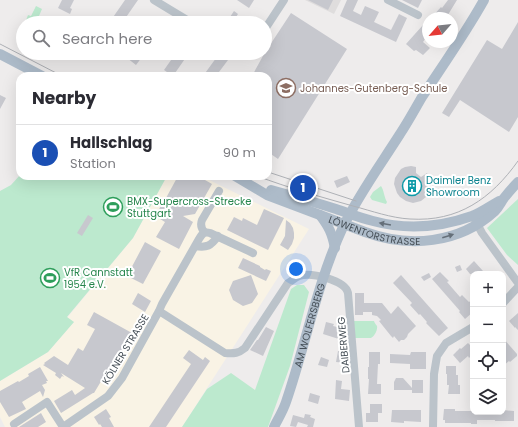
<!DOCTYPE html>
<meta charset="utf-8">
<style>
:root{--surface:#fff;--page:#f7f7f7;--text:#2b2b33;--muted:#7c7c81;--line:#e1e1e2;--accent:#2870cc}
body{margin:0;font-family:Poppins,sans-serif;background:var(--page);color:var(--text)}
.controls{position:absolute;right:12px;bottom:12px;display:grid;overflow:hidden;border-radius:8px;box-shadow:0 4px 16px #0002}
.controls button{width:36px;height:36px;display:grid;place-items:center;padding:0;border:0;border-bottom:1px solid var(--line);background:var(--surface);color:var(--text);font:20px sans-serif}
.compass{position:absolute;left:422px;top:12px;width:36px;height:36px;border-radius:50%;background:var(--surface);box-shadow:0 4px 16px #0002;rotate:242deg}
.you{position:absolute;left:296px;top:269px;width:14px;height:14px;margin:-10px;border:3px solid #fff;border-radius:50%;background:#1a73e8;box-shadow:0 0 0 6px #1a73e833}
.badge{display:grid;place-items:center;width:26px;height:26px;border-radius:50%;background:var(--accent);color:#fff;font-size:13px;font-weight:700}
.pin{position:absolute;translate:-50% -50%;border:2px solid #fff;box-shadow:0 1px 4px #0006}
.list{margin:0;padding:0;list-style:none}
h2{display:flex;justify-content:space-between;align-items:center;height:52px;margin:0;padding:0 16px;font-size:17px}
h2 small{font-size:13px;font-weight:400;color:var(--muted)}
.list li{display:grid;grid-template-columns:26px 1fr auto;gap:12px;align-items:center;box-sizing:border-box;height:56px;padding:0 16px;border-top:1px solid var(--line)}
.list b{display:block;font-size:15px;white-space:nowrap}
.list p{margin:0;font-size:13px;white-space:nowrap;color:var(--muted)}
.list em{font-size:13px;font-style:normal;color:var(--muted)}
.icon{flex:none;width:22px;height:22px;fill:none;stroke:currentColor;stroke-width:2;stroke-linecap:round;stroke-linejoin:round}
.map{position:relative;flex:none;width:518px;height:427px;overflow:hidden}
.search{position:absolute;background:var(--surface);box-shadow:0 4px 16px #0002;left:16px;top:16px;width:256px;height:44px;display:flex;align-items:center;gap:10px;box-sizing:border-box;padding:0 14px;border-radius:22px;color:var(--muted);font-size:15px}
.panel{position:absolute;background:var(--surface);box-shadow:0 4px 16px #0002;left:16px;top:72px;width:256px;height:108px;border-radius:12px}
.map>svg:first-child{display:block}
</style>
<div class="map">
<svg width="518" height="427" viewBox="0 0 518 427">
<rect width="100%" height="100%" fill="#eeecec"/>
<!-- commercial -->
<path fill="#f9f3e5" d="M167,176h34l108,53 -127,198h-177l-5,-10v-36l48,-29 26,-30 -7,-4 66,-80z"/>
<!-- education -->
<path fill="#dfdddd" d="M305,0h36l-7,14z"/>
<!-- green -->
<path fill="#bce9ce" d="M36,6l6,3 -6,14h-11l3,-8 3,1z
M20,175v1h147l-34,62 -66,79 7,5 -26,30 -48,29v-190l11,-6z
M381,186c3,4 3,11 6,16l-1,2 -14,-4 -2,-3 3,-5z
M518,199v66l-11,-10 -20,-27z
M297,285h7l5,7 -19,74 -22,61h-86l25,-38 24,-16 24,17 36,-101z
M351,321h23c0,1 3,5 3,5 1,4 -3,11 -6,12h-19z"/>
<!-- building -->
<path fill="#c7c8ce" d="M62,0h12l-4,8 2,1 -2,5 -12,-6z
M125,0h13l-16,23h-13z
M237,0h17l-5,8z
M308,0h25l-5,10z
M347,0h11l-5,11 8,4 4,-9 14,6 -5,10 17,8 8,-16 8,4 -11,24 -56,-26z
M402,0h20l-4,8z
M448,0h9l-11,18h-15l10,-11 1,1z
M234,11l4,3 -6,9h-6z
M291,13l56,36 -69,110 -10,-7v-76h-16l12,-22z
M157,17l9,6h-13z
M428,22v13l-5,7 7,6 -7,7 -7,-5 -2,1 -8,-7 17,-19 1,1z
M518,22v95l-9,15 -49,-32 -11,17 -7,-4 45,-73 15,9z
M131,53h14l-9,12 -9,-7z
M176,53h13l-16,23 -9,-6z
M219,54l9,6 -12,16h-13z
M0,95l6,3 -6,11z
M411,166l5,1v6l5,4 6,-4 4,10 -1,7 -4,7 -5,4 -8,2 -7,-2 -6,-4 -3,-4 -3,-9 1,-6 6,-9 4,-2z
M178,176h20l14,8 -17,30 -12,2 10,6 -14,27 -23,-12 9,-15 -10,-6 7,-12 6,4 -2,-10z
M347,176l3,6 -13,6 -3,-7z
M264,209l20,9 -16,32 -41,-20 7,-13 8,4 1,-3 14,7z
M88,215l5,3 -11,18 -5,-3z
M286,220l4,3 3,5 1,5v5l-2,6 -4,6 -8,-5 5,-9z
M145,242l16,9 -18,33 -16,-8z
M243,258l17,8v1l5,3 1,-1 5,2 -5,10 -28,-13z
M474,261l9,10 -3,3h-10l-4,-5z
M460,265l2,5 -5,2 -2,-5z
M440,272l9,9 -2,1 13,15 2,-2 7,7 4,-3v13l-8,7 -6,-7 1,-1 -28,-32z
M429,273l2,4 -7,4 -3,-4z
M251,275l7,19 -6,9 -9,3 -10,-6 -4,-10 4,-9z
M401,275l47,53 -9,8 -13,-13 1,-1 -7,-8 -1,1 -9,-10 2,-2 -19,-20z
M138,293l13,8 -6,11 -13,-8z
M355,293h9v10h18l9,11 7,-8 18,20 -8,8 -1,3 -3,3h-3l-2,2 -5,-6 -1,2 -2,-2 -12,-15 2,-1 -4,-4 -5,-1v-3h-9v3h-8z
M94,312l38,21 -17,31 -2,-1 -9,16 -1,-1 -9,15h-1l-32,20 -7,-12 18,-11 3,5 10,-7 -24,-15 3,4 -2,-1 -2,3 -5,-4 1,-2 -13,-8 2,-1 -1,-1 10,-7 14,9 10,-17 5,3 12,-22 -8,-4z
M518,313v17l-3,-3v1l-6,-7z
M326,322l8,2 -1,2 12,3 -3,11 -19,-6z
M266,327l8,4 -11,25 -13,-6 7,-10h1z
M503,338l14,16v2l-7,6 -1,-1 -6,5z
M468,343l5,5v6l-4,4 -1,-2 -8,7 -7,-8 7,-7 1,1z
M189,350l14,10 2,-3 5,4 -44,66h-17l42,-63 -8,-6z
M338,351l9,1 -1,11 -10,-1z
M369,352h11v12h-2l-1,20h4v10h-13l1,-15h-1v-12h1z
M411,352h15v17h-16v-5l-20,-1v-9l20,1z
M321,357l8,3 -2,7 -9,-2z
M446,366h10v9h2v10h2v9h-12l1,-9h-2v-11h-1z
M40,367l8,14h-2l1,2 -5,2 3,5 -2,7 -3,-6 -18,11 4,7 -17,8 -9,-15v-11l18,-10 1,1 10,-6 -1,-2z
M396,378h7l9,10v-8h11v13h-11v-3h-18v-8z
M336,380l6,1 -1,8 9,1 -1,11 -14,-2z
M310,393l10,3 -2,8 -10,-3z
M370,404h12v9h-4v9h-12v-9h4z
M106,409l5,8 -2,1 5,9h-12l-2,-3 -1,1 -5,-8z
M444,409h11v2h18v1h30v-2l11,1v10h-19v-1h-18v4h-6v-1h-26v-3h-2z
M392,410h29v12l-17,-1v2l-13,-1z
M41,413l5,9 -8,5h-19z
M305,414l6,1 -1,2 5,2 -2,8h-6l1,-2 -10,-3 -2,5 -6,-1 3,-11 11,3z"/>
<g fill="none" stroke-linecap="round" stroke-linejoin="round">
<!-- minor -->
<path stroke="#bbc3ca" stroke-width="8" d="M154,0l38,23
M388,0l30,15
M265,29l19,-29
M475,220l7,13 36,50
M204,232c-3,-4 -4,-7 -2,-12l17,-29
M195,246c12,2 16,0 23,-10
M503,303l15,-16
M159,311l66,42c9,1 14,0 20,-5l43,-65c4,-2 7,-6 11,-7 12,-4 46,4 49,17l11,134
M14,424l33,-22 16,25
M63,427l45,-31 14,-18 37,-67 3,-7 37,-65c3,-5 5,-8 11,-6l43,20
M433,427l1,-53 3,-18 9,-13 27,-16"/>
<!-- major -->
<g stroke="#adbbc9" stroke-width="10">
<path d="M0,54l42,22"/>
<path id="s1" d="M235,176l32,19 98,37c44,16 94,12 130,-21 4,-4 6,-9 9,-13 4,-5 9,-11 14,-16"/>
<path d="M271,190c22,6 43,12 65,19 12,4 24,9 37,12 33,9 68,6 99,-5 10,-4 18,-10 27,-15"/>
<path d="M320,215c9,12 12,18 15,33"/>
<path id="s2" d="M274,427c4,-8 9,-16 12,-25 20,-58 31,-119 57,-175 16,-33 38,-63 57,-93 8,-12 15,-25 22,-37 21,-32 43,-63 62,-97"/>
</g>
<!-- tram -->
<path stroke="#aeb1b6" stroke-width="1" d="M0,44l62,32
M268,172l88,29
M257,176c32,12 64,21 96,30 19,5 38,12 57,13 48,3 81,-20 108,-58"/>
</g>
<!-- one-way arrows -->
<defs><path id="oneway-solid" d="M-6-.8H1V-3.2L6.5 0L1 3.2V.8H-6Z"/></defs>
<g fill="#656f79">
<use href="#oneway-solid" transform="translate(385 224) rotate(-170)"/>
<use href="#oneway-solid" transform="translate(448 236) rotate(-17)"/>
</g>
<!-- icons -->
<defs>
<symbol id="school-ring" viewBox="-11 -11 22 22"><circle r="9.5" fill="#fff" stroke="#8d6e63" stroke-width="1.5"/><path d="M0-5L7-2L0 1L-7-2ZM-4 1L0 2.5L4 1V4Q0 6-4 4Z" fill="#8d6e63"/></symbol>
<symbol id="building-ring" viewBox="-11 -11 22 22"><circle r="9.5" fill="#fff" stroke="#0f9aa8" stroke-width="1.5"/><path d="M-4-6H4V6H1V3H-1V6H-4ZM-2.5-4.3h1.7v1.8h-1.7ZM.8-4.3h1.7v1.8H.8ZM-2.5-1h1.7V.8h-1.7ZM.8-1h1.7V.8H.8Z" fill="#0f9aa8"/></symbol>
<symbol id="stadium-ring" viewBox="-11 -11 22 22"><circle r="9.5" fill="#fff" stroke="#2e9e5b" stroke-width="1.5"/><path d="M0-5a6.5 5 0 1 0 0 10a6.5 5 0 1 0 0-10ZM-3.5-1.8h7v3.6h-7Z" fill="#2e9e5b"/></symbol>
</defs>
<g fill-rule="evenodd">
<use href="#school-ring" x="275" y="77" width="22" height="22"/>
<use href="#building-ring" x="401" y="175" width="22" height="22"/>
<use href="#stadium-ring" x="102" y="196" width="22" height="22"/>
<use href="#stadium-ring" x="39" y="267" width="22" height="22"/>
</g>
<g text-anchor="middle" stroke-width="4" stroke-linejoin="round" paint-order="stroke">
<!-- education labels -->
<g font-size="10" fill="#785e54" stroke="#fff" text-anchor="start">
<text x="300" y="92">Johannes-Gutenberg-Schule</text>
</g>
<!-- culture labels -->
<g font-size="10" fill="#0d838f" stroke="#fff" text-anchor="start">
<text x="426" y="184">Daimler Benz<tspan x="426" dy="12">Showroom</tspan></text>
</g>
<!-- leisure labels -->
<g font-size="10" fill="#27864d" stroke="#fff" text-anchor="start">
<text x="127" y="205">BMX-Supercross-Strecke<tspan x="127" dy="12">Stuttgart</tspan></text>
<text x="64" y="276">VfR Cannstatt<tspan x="64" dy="12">1954 e.V.</tspan></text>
</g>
<!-- street labels -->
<g font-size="10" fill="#464f57" stroke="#fff">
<text dy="4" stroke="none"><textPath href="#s1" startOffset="151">LÖWENTORSTRASSE</textPath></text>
<text dy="4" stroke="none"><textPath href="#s2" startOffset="108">AM WOLFERSBERG</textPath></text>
<text transform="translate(343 345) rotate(-95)" y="4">DAIBERWEG</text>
<text transform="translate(125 349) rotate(-59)" y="4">KÖLNER STRASSE</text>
</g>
</g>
</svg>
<div class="controls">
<button>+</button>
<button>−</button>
<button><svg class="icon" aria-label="locate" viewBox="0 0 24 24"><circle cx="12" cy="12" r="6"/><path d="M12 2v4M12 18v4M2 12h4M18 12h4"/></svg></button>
<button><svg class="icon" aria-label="layers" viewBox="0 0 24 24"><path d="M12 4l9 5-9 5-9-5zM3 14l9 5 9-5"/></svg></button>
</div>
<svg class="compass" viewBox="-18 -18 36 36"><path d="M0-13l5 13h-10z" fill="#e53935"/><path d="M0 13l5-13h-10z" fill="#7c7c81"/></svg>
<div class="you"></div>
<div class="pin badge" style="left:303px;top:188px;background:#1a4fb4">1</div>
<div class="search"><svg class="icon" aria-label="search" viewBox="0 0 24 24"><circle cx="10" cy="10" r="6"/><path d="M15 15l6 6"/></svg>Search here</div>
<section class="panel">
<h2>Nearby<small></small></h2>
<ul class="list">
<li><span class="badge" style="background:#1a4fb4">1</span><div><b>Hallschlag</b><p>Station</p></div><em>90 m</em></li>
</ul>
</section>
</div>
